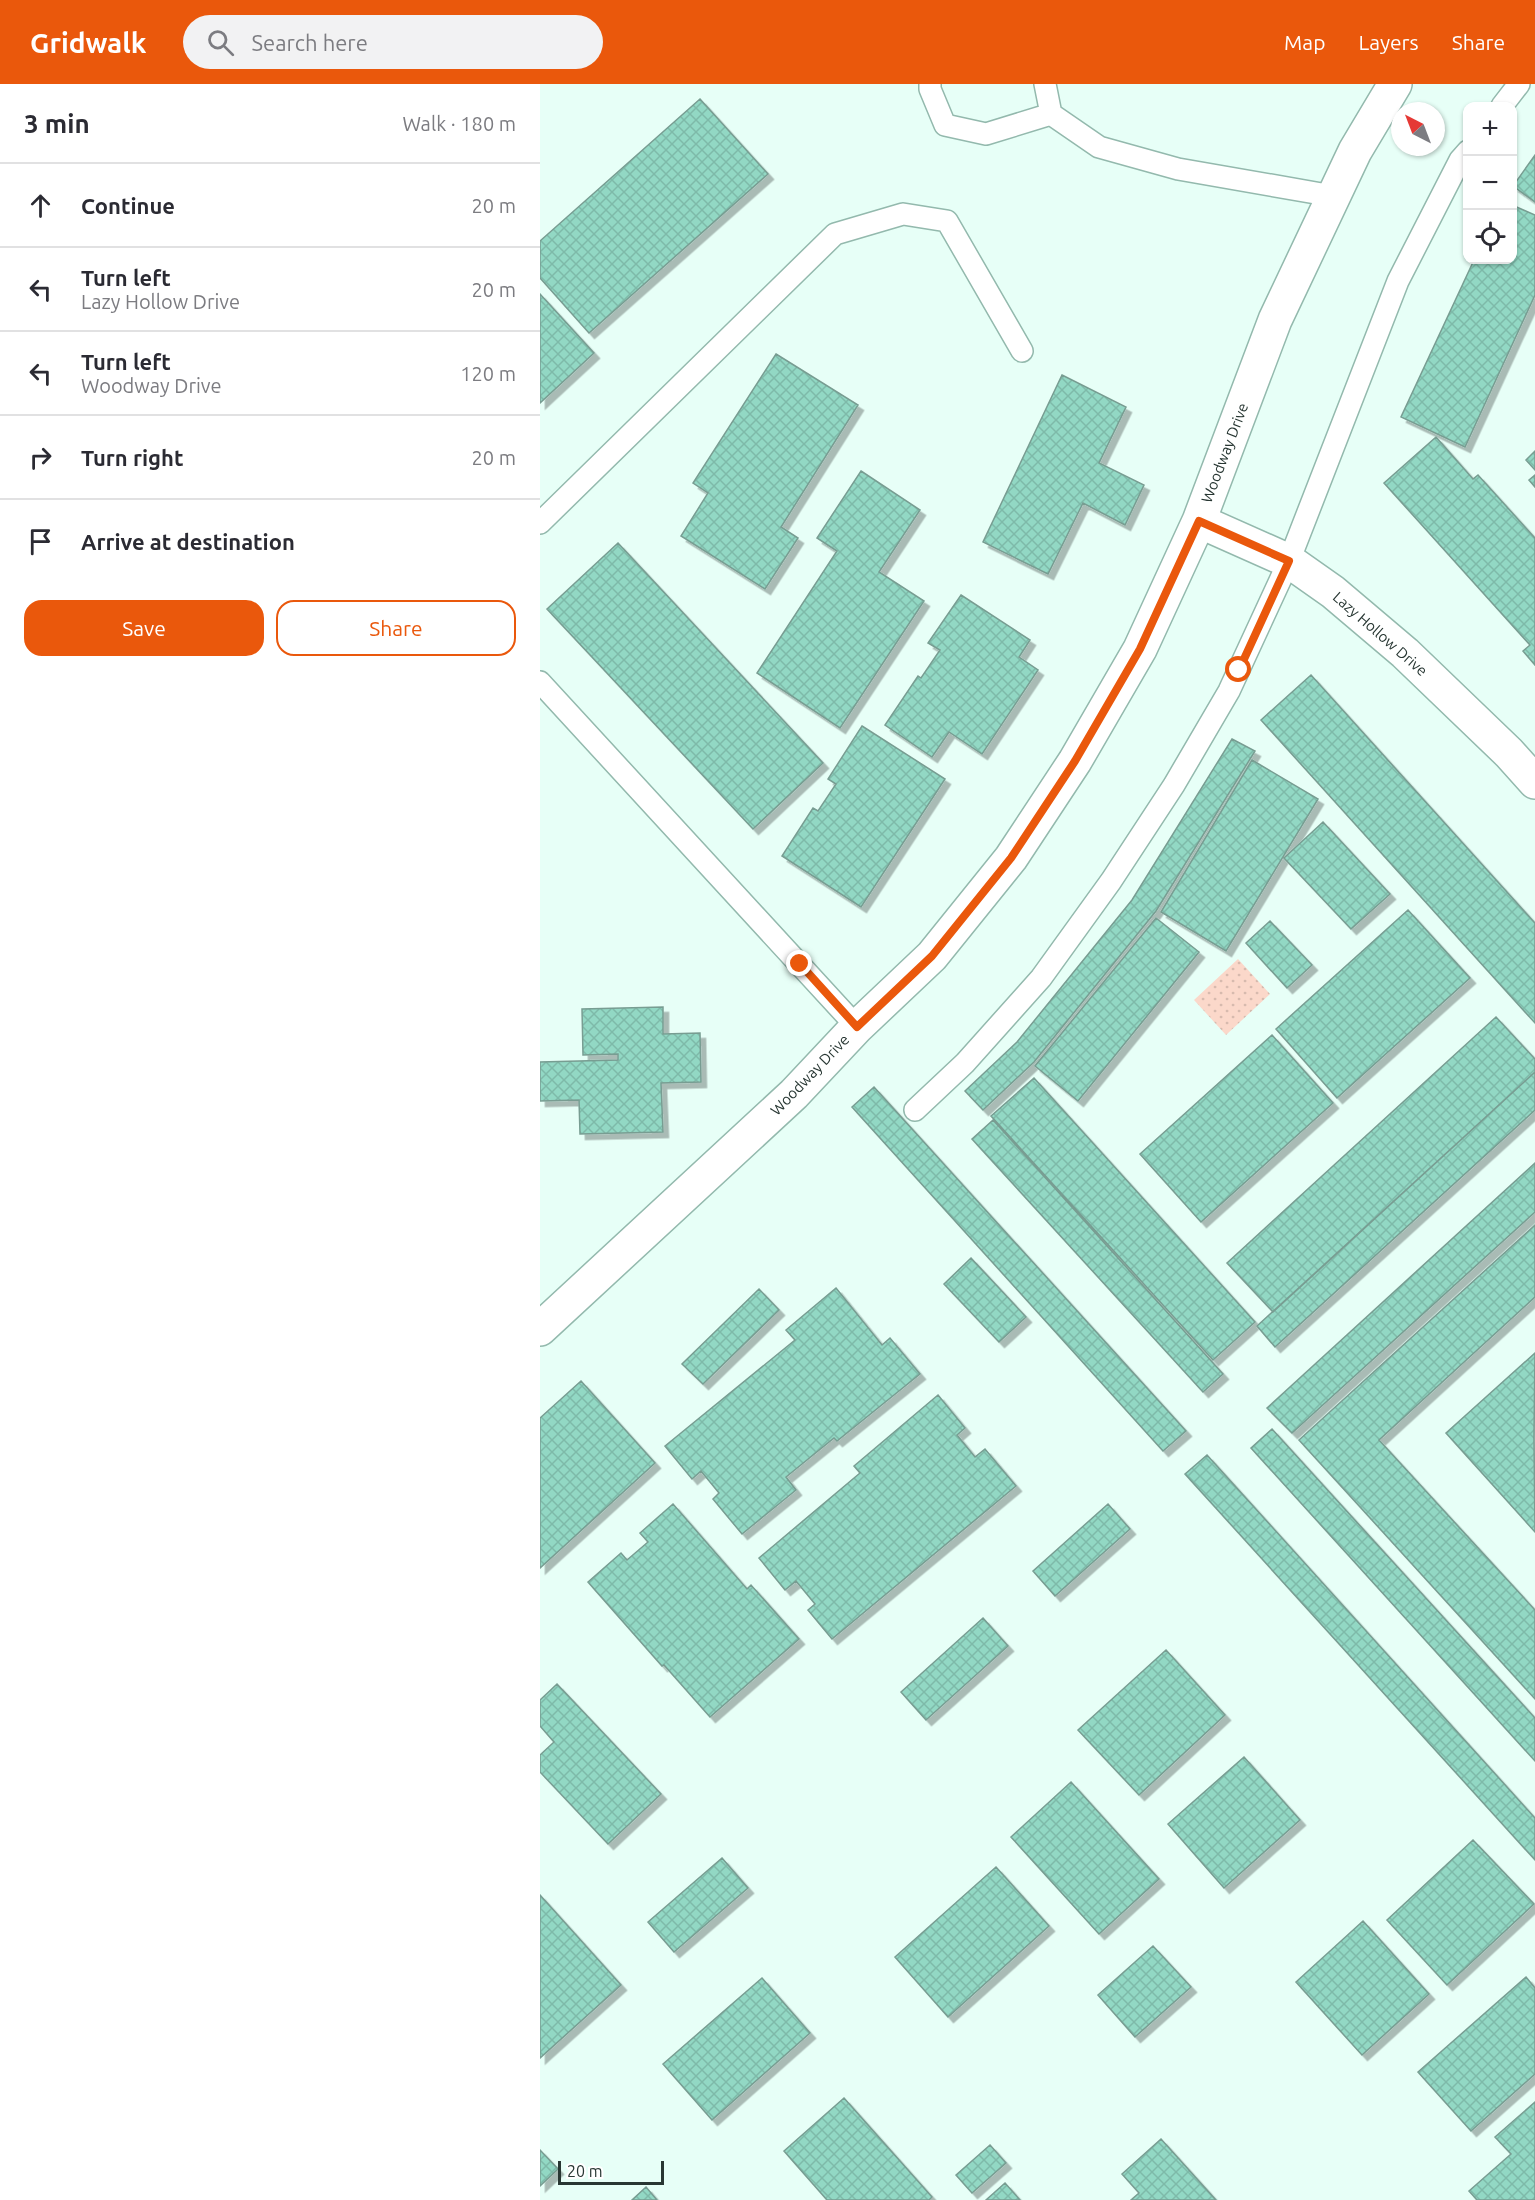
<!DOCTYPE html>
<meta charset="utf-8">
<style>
:root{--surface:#fff;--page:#f2f2f3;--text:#2b2b33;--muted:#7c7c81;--line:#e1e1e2;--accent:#ea580c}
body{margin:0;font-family:Ubuntu,sans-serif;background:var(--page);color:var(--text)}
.controls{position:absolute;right:18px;top:18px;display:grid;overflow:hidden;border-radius:12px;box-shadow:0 2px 4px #0004}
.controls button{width:54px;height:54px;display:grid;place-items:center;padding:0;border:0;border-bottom:2px solid var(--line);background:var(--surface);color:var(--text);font:30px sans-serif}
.compass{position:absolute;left:851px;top:18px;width:54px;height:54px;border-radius:50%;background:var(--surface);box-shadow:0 2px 4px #0004;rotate:318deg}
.scale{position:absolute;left:18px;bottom:15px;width:106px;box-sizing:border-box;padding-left:6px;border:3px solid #283733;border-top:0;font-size:16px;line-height:21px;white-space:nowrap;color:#283733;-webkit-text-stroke:4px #fff;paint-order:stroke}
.stop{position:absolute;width:18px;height:18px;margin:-14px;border:4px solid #ea580c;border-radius:50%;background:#fff}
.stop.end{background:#ea580c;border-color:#fff;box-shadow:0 2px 6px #0008}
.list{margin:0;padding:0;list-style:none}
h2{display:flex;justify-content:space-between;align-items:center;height:78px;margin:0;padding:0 24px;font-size:26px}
h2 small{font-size:20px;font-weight:400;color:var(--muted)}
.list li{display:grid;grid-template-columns:39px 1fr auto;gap:18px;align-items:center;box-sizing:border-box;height:84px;padding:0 24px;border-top:2px solid var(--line)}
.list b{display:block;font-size:22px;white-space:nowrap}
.list p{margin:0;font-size:20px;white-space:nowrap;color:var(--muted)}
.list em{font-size:20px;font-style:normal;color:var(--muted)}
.actions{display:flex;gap:12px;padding:18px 24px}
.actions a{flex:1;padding:14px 0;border:2px solid var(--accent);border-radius:18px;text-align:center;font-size:21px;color:var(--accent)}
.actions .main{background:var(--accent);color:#fff}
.icon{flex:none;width:33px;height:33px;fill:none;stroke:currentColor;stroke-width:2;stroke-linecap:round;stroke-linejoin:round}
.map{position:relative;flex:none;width:995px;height:2116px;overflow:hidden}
header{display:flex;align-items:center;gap:36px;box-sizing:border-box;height:84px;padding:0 30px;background:var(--accent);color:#fff}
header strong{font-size:28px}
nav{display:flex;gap:33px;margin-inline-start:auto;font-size:21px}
.search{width:420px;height:54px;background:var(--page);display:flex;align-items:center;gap:15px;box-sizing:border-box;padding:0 21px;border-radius:33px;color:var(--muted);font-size:22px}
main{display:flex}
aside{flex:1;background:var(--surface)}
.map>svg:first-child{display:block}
</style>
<header>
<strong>Gridwalk</strong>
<div class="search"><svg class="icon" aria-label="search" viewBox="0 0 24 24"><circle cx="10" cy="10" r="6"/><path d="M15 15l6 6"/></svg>Search here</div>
<nav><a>Map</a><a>Layers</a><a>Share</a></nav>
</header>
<main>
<aside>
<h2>3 min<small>Walk · 180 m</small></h2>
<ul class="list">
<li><svg class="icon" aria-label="ahead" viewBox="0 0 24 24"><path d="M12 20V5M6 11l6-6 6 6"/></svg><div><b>Continue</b></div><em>20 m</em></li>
<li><svg class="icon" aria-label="left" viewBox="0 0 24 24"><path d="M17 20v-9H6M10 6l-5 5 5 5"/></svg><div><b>Turn left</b><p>Lazy Hollow Drive</p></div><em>20 m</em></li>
<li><svg class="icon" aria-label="left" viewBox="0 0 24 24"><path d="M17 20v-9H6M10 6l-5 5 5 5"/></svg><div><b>Turn left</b><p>Woodway Drive</p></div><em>120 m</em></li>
<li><svg class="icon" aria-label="right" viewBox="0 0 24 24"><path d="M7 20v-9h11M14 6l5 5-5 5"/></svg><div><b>Turn right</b></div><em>20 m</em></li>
<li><svg class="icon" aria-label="arrive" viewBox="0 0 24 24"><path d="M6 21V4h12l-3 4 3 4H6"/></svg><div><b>Arrive at destination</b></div></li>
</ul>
<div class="actions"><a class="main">Save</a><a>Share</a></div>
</aside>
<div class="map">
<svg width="995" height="2116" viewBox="0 0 995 2116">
<defs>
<pattern id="green-dots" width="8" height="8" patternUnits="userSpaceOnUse" patternTransform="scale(1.5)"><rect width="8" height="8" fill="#fbd8ca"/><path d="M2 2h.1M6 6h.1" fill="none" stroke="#d7baae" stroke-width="1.8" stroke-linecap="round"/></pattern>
<pattern id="building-cross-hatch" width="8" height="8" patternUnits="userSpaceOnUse" patternTransform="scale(1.5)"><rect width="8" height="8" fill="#92d8c4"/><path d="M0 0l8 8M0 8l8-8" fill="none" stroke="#7ebaa9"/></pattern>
<filter id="shadow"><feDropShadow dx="5.5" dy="5.5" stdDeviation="0" flood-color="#0004"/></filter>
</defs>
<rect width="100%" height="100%" fill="#e7fff7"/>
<!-- green -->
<path fill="url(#green-dots)" d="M698,875l32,35 -44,41 -32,-35z"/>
<!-- building -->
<path fill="url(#building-cross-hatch)" stroke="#789d92" stroke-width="1.5" filter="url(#shadow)" d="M160,15l68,75 -179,159 -49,-55v-37z
M995,71v47l-22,-16z
M972,121l23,10v80l-70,152 -64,-30 73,-157h38z
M0,210l54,59 -54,50z
M236,270l82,51 -77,122 17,11 -33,51 -84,-53 27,-43 -15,-10z
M522,291l64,32 -27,56 45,22 -19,40 -42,-22 -35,71 -65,-32z
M896,353l37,42 5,-4 57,63v127l-12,-14 7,-6 -146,-162z
M995,367v19l-9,-10z
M321,387l59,39 -41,62 45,29 -84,127 -83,-55 80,-122 -20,-13z
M995,391v12l-6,-7z
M78,459l205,220 -70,66 -206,-220z
M421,511l69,45 -11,17 19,13 -56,84 -33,-22 -17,25 -47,-32 33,-49 3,2 19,-28 -12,-7z
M771,591l224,248v100l-274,-303z
M322,642l83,53 -84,128 -79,-51 31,-48 5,3 18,-27 -8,-5z
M692,655l23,12 -99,160 -122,151 -51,48 -18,-19 52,-49 115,-142z
M712,676l66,39 -92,152 -65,-39z
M783,738l67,72 -39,35 -67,-71z
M868,826l62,68 -133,120 -61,-69z
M616,834l43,34 -121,149 -43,-35z
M730,837l42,44 -25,23 -41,-45z
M123,923v27l37,-1 1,49 -40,1 2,49 -83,2 -1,-34 -39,1v-39l78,-2v-6l-35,1 -1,-46z
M956,933l39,42v13l-262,240 -46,-49z
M732,951l61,68 -132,119 -61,-68z
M995,988v38l-260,237 -18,-21z
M494,994l221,244 -42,38 -222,-244z
M334,1003l312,344 -23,20 -311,-344z
M453,1036l230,254 -20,18 -231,-253z
M995,1079v49l-243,221 -25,-25z
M995,1141v72l-156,143 156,170v89l-236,-259z
M431,1174l55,59 -27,25 -55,-58z
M296,1204l46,57 8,-7 30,36 -83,67 -3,-3 -48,39 10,13 -54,44 -29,-35 6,-6 -18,-22 -9,8 -27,-33 130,-106 -9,-10z
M219,1205l20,21 -76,74 -21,-20z
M995,1269l-1,85 1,94 -89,-99z
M41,1297l74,82 -115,105v-150z
M398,1311l27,33 -8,7 18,22 10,-8 31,37 -184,153 -24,-29 7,-6 -19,-23 -11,9 -26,-32 101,-85 -6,-7z
M732,1345l263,289v43l-284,-313z
M667,1371l328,363v42l-350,-386z
M133,1420l74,85 4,-4 48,54 -89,78 -46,-52 -2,1 -74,-84 33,-29 6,7 21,-18 -8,-9z
M568,1420l22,25 -75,67 -22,-25z
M443,1534l25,28 -82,74 -25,-28z
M626,1566l59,65 -86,80 -61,-65z
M17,1600l104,110 -53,50 -68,-72v-17l14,-13 -14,-16v-26z
M704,1673l56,63 -76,68 -56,-64z
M531,1698l88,97 -60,55 -88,-97z
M933,1756l61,64 -87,81 -60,-65z
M182,1774l26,30 -74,64 -26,-30z
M456,1783l53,59 -101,91 -53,-60z
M0,1811l81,90 -81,73z
M823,1837l66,73 -67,61 -66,-73z
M613,1862l38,41 -56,50 -37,-42z
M986,1893l9,11v86l-64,57 -53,-59z
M222,1894l48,55 -98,87 -49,-56z
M304,2014l88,99 -3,3h-102l-43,-49z
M995,2018v98h-58l-8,-9 42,-37 -16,-17z
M621,2055l55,61h-85l8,-7 -17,-19z
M450,2061l16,18 -34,30 -16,-18z
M0,2066l18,19 -18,17z
M465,2099l15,17h-34z
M106,2103l11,13h-25z"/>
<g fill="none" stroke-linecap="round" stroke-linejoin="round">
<defs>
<path id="lane" d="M390,0v5l15,36 41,9 65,-20
M505,0l6,30 48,33 79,22 155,27
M962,22l17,-22
M0,439l295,-289 68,-20 44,7 75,130
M0,598l317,345
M375,1026l50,-47 76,-85 70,-97 63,-96 55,-94 60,-130 109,-280 62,-121 8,-9"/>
<path id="secondary" d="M659,437l90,40 44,31 72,61 104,100 26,29
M0,1245l254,-235 63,-67 75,-71 79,-98 64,-97 65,-112 59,-128 76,-201 80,-169 40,-67"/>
</defs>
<!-- lane casing -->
<use href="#lane" stroke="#93b9ad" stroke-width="24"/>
<!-- secondary casing -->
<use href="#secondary" stroke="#93b9ad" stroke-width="36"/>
<!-- lane -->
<use href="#lane" stroke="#fff" stroke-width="21"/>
<!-- secondary -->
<use href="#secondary" stroke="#fff" stroke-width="33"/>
</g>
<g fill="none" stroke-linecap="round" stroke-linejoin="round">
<!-- route -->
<path stroke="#ea580c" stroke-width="8" d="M260,880l57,63 75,-71 79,-98 64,-97 65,-112 59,-128 90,40 -50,109"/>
</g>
<g text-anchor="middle" stroke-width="4.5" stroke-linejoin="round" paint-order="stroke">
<!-- street labels -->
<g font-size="15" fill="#283733" stroke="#fff">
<text transform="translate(685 369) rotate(-69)" y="5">Woodway Drive</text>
<text transform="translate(840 550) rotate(41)" y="5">Lazy Hollow Drive</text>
<text transform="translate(270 991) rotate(-46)" y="5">Woodway Drive</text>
</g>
</g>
</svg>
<div class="controls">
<button>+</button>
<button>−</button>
<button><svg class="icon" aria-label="locate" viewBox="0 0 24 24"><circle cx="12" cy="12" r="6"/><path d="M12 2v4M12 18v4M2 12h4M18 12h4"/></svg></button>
</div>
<svg class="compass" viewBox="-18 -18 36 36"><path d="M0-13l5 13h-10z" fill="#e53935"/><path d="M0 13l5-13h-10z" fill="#7c7c81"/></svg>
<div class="scale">20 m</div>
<div class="stop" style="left:699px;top:586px"></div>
<div class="stop end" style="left:260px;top:880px"></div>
</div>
</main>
